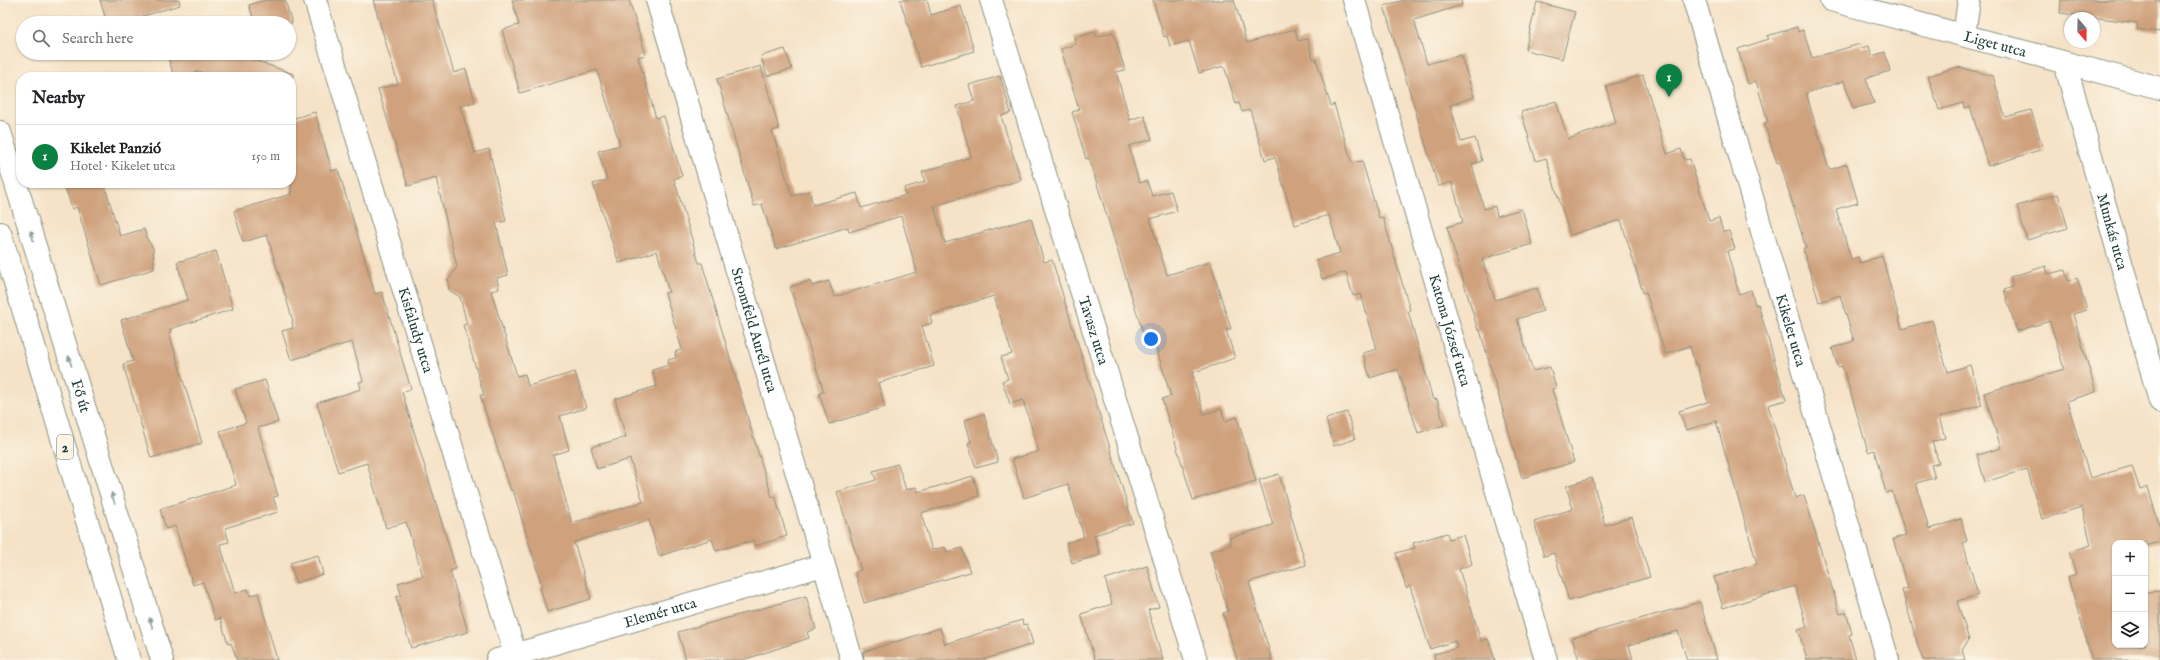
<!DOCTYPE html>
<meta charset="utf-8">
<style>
:root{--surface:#fff;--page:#f6f6f6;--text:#202124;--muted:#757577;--line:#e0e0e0;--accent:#0b8043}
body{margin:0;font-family:"IM FELL English",serif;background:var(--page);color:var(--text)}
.controls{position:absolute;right:12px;bottom:12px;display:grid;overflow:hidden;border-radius:8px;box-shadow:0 1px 3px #0004}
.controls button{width:36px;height:36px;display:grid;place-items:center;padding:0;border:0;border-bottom:1px solid var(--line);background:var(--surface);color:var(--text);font:20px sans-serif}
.compass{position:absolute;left:2064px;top:12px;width:36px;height:36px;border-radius:50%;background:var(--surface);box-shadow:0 1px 3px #0004;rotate:160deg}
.you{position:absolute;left:1151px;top:339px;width:14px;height:14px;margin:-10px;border:3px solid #fff;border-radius:50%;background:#1a73e8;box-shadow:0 0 0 6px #1a73e833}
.badge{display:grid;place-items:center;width:26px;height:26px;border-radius:50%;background:var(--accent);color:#fff;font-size:13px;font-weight:700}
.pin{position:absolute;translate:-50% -33px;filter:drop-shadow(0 1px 2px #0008)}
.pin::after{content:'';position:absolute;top:21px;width:14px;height:12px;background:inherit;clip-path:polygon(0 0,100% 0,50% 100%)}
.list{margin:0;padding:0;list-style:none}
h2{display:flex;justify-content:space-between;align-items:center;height:52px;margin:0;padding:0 16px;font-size:17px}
h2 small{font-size:13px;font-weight:400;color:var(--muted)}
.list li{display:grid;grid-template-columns:26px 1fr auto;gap:12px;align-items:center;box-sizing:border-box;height:64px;padding:0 16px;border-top:1px solid var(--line)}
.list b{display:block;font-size:15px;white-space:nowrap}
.list p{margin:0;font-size:13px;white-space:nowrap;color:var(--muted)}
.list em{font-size:13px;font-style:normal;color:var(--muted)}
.icon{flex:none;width:22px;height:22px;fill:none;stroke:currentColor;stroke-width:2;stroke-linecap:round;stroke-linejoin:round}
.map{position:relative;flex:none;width:2160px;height:660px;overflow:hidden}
.search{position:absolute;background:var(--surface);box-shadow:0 1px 3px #0004;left:16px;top:16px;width:280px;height:44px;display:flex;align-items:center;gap:10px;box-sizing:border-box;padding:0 14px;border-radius:22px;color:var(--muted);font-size:15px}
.panel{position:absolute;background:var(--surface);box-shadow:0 1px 3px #0004;left:16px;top:72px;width:280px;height:116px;border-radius:16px}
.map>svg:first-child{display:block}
</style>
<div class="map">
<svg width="2160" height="660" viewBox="0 0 2160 660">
<rect width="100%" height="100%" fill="#fcf5e5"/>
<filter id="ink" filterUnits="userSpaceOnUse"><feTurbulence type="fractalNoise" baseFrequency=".025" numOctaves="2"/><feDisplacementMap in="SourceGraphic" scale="8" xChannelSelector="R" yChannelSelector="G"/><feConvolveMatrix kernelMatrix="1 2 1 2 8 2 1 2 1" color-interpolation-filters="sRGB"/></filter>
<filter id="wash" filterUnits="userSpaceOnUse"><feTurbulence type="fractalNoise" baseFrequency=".012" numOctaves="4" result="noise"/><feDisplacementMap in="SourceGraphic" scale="16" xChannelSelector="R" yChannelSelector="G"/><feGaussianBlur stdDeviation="0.9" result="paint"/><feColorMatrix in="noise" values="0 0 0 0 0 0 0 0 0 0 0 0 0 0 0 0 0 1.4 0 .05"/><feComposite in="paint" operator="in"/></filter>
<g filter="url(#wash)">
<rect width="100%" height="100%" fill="#f5e2c7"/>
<g id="blocks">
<!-- building -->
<path fill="#cfa17d" d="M100,0h79l1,5 -60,18h-13z
M265,0h20l7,23h-37l-6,-18z
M373,0h59l22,73 12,-4 9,33 -15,4 15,47 14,-4 17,72 -10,2 12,52 -11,3 2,11 -8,2 26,85 8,-2 3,12 47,-14 11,36 -26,8 9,34 -16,5 19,68 71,-21 -13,-43 -33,10 -6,-22 35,-10 -11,-38 42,-13 -5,-16 17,-5 -1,-5 8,-2 -1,-6 7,-3 -17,-56 4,-1 -12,-41 -38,12 -26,-79 14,-4 -9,-29 22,-6 -23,-75 -77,23 -18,-63 17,-5 -7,-25h117l17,55 -8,2 18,61 8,-2 18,60 -8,3 25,84h3l54,183 16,51 3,-1 12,40 -32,10 -2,-6 -37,11 -4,-12 -53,17 -10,-36 -75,22 17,57 -44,13 -7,-25 2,-1 -29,-96 -2,1 -31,-96h4l-21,-70 4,-1 -7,-27 -11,-7 -1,-10 9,-13 -21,-89 -28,8 -30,-97 20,-5z
M900,0h27l4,15 30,-9 13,45 -53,16z
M1153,0h81l13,43 48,-14 3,12 9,-2 6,20h3l15,47 3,-2 18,59 10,-2 17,57 4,-1 27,93 -2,1 25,89 4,-1 7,26 -26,8 -20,-64 -28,9 -7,-25 14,-4 -16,-55 -8,2 -7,-24 -24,7 -6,-19 24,-7 -11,-38 -34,10 -20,-68 -10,3 -15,-50 -8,2 -3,-9 -3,1 -12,-38 -25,7 -10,-32 -19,5 -3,-10 -3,1z
M1404,0h57l1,5 -48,15 13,44 34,-9 13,42 -24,8 11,37 14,-4 7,23 -10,3 12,45 11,-3 2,10 25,-7 10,35 -50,15 13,41 42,-12 6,23 -26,8 16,52 17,-4 6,21 -4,1 22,73 -52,16 -42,-148h-2l-31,-103 16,-5 -11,-40 -14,4 -54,-180z
M2061,0h99v32l-23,-3 1,-6 -78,-10z
M1537,2l38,10 -13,47 -37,-9z
M1797,27l1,5 5,-2 9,28 48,-14 1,4 8,-2 3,10 13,-4 5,19 -24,7 8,25 -21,6 -9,-28 -38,12 23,77 18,-6 11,39 -22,6 15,50 7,-2 2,6 22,-7 20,73 30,-9 16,52 22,-7 12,40 -43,12 6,21 -13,4 7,21 -8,2 4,13 -19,5 13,46 32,-10 6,22 -4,2 15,52 -21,6 12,39 -7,10 3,10h-42l-5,-14 -16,-56 6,-2 -15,-49 13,-4 -14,-44 -6,2 -12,-43 -6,2 -21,-72 -5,-14 -4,1 -6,-19 22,-7 -14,-46 -21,7 -16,-54h3l-26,-86 -3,1 -13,-40 4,-1 -12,-41 -8,3 -10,-35 31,-10 -2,-3z
M1095,32l2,5 16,-5 12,38 -9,2 14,48 14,-5 8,24 -23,7 10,37 8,-2 5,15 19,-5 6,20 -27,8 17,56 43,-13 21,67 -5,1 9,28 -43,15 12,41 17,-5 4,12 12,-4 19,64 -63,19 -31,-101 9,-3 -20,-65 -8,2 -54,-175 -3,1 -14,-47 7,-2 -18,-61 15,-5 -2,-6z
M785,49l7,20 -25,7 -6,-20z
M167,53h81l1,5 44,16v3h-90l-2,-6 -27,6z
M761,66l18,63 -7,2 20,65 17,-5 4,14 44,-12 4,15 45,-13 -2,-7 21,-6 -3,-10 49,-15 -14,-51 17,-5 -5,-16 31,-9 11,37 -10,3 20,64 -87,26 11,37 86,-25 13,44 8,-2 81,263 -39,12 6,20 -28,8 -6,-20 18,-6 -16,-53 -44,14 -12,-39 27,-8 -16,-51 -13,4 -8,-23 6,-2 -7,-22 11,-3 -18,-58 -64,19 2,8 -10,3 12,40 -56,17 7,24 -56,17 -10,-31 5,-1 -34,-105 20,-6 2,5 17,-5 5,16 83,-25 -16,-56 -52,16 -1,-5 -72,22 -14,-45 -8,2 -37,-127z
M1958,67l35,9 12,41 26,-7 12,39 -55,17 -18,-60 -6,2 -1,-5 -24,7 -11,-34z
M1643,75l24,79 14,-5 3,11 6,-1 19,62 10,-3 4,14 6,-1 6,18 -8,2 12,43 12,-4 4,15 3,-1 28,96 -18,5 27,93 9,-3 36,119 6,-2 6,22 -3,1 7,25h-49l-9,-31 9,-2 -12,-41 -72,22 -9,-31 43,-13 -41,-143 -30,9 -7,-19 29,-9 -11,-38 -2,1 -5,-19 -25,8 -19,-62 -3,1 -22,-73 -51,15 -24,-77 -10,3 -15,-49 35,-11 12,38 48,-16 -10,-37z
M315,112l17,59 6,-2 37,125 7,-2 20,67 9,30 -9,3 54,177 -6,2 18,61 -57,16 -15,-51 5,-2 -3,-12 25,-7 -17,-54 -20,6 -19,-65 -29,9 -21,-69 44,-14 -2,-7 4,-1 -11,-39 -61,18 -9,-29 11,-3 -1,-6 1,-1 -26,-86 -24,7 -9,-31 57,-17v-75z
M64,183h40l16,53 24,-7 3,10 6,9 1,21 -53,16 -24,-78 -5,2z
M2058,194l10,34 -41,12 -10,-34z
M216,251l17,58 -63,20 1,4h-2l33,110 -51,15 -28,-94 10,-3 -12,-41 67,-20 -11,-38z
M2046,266l2,8 17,-4 3,11 9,-3 10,32 -14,4 23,78 -29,9 23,77 42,-12 8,24 8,-3 12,42v13l-15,4v-3h-30v102h30v-51l15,-4v70h-68l-24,-83 8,-3 -7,-22 22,-7 -9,-38 -40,12 -15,-50 -42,13 -8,-27 24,-7 -17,-55 80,-24 -14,-48 -33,10 -13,-41 9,-3 -3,-10z
M265,380l13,42 -20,6 20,68 -5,1 5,15 -53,16 4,14 -9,2 15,49 13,-4 2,7 8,-3 19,67h-40l-6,-17 -3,1 -8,-26 -5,2 -12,-38 -10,3 -18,-59 -9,3 -6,-20 76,-24 -16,-54 26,-8 -11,-34z
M1347,412l8,27 -21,7 -8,-27z
M984,414l14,48 -22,6 -8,-25 3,-1 -6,-22z
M898,464l8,26 10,-3 2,5 55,-16 6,20 -58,17 11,37 13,-3 2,5 15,-4 8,24 -106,31 -9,-31 6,-2 -24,-78 39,-12 -3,-9z
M1279,474l27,91 -57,17 23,78h-35l-14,-47 5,-1 -18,-61 21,-6 -2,-7 44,-13 -14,-45z
M1592,478l13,47 27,-8 18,60 -81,24 -15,-48 -10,3 -10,-35 39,-12 -7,-23z
M1447,533l2,6 14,-4 9,29 -13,5 22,72 7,-2 7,21h-60l-1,-6 23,-6 -2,-7 -25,8 -20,-63 -4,2 -10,-35 19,-5 -2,-5z
M318,555l5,19 -27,9 -6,-20z
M1147,566l12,41 -11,3 15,50h-68l-14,-46 31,-10 -7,-25z
M806,596l10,33 -9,3 2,6 -66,22h-57l-8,-28z
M1700,602l17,58h-30l-9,-29 -49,14 4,15h-54l-7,-22z
M1022,620l1,5 4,-1 6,20 -51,16h-118l-1,-8 77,-24 5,16z"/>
</g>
</g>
<g filter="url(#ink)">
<use href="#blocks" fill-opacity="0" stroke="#8a907e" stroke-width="1"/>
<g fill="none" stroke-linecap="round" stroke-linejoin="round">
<defs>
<g id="minor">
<path id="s1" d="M315,0l202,660"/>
<path id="s2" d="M657,0l195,660"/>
<path id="s3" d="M991,0l205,660"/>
<path id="s4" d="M1354,0l192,660"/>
<path id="s5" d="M1694,0l194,660"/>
<path id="s6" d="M1831,0l329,88"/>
<path d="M1964,35l5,-35"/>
<path id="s7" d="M2065,63l95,338"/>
<path id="s8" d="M0,132l162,528"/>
<path id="s9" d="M497,660l326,-95"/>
</g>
<path id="primary" d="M0,233l129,427"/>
</defs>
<!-- minor casing -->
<use href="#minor" stroke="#8a907e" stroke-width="24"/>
<!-- primary casing -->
<use href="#primary" stroke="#8a907e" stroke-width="24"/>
<!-- minor -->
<use href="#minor" stroke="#fff" stroke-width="22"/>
<!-- primary -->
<use href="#primary" stroke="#fff" stroke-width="22"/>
</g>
<!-- one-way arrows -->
<defs><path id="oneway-solid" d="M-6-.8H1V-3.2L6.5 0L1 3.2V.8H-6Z"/></defs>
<g fill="#8f9e9a">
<use href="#oneway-solid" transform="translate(32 236) rotate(-107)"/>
<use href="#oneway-solid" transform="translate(70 361) rotate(-107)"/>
<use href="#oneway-solid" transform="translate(113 498) rotate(-107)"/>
<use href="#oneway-solid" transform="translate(151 623) rotate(-107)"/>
</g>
</g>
<g text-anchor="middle" stroke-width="3.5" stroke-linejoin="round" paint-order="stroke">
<!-- shield labels -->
<rect fill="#fcf5e5" stroke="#617469" stroke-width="1" x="57" y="435" width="16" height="24" rx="3"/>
<g font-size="14" font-weight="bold" fill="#1f3d34">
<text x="65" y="452">2</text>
</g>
<!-- street labels -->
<g font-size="15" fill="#1f3d34" stroke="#fcf5e5">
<text dy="5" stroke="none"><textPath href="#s6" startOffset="170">Liget utca</textPath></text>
<text dy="5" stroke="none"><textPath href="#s7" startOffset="175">Munkás utca</textPath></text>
<text dy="5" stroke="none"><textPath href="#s1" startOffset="345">Kisfaludy utca</textPath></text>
<text dy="5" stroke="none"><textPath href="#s2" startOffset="344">Stromfeld Aurél utca</textPath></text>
<text dy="5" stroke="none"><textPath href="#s3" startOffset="346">Tavasz utca</textPath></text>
<text dy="5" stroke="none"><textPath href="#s4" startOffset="344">Katona József utca</textPath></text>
<text dy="5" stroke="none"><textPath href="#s5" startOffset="344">Kikelet utca</textPath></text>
<text dy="5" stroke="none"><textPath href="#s8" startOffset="276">Fő út</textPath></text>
<text dy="5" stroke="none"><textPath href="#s9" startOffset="170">Elemér utca</textPath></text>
</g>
</g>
</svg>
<div class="controls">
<button>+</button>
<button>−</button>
<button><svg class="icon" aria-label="layers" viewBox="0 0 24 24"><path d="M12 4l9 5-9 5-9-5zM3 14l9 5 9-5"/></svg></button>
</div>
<svg class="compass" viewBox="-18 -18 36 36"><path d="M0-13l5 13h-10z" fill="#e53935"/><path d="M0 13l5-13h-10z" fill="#757577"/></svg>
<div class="you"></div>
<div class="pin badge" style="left:1669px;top:97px">1</div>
<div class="search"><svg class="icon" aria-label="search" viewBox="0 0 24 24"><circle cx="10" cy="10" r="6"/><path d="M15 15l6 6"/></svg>Search here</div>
<section class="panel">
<h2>Nearby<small></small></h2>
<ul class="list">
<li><span class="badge">1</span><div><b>Kikelet Panzió</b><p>Hotel · Kikelet utca</p></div><em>150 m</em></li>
</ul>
</section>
</div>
